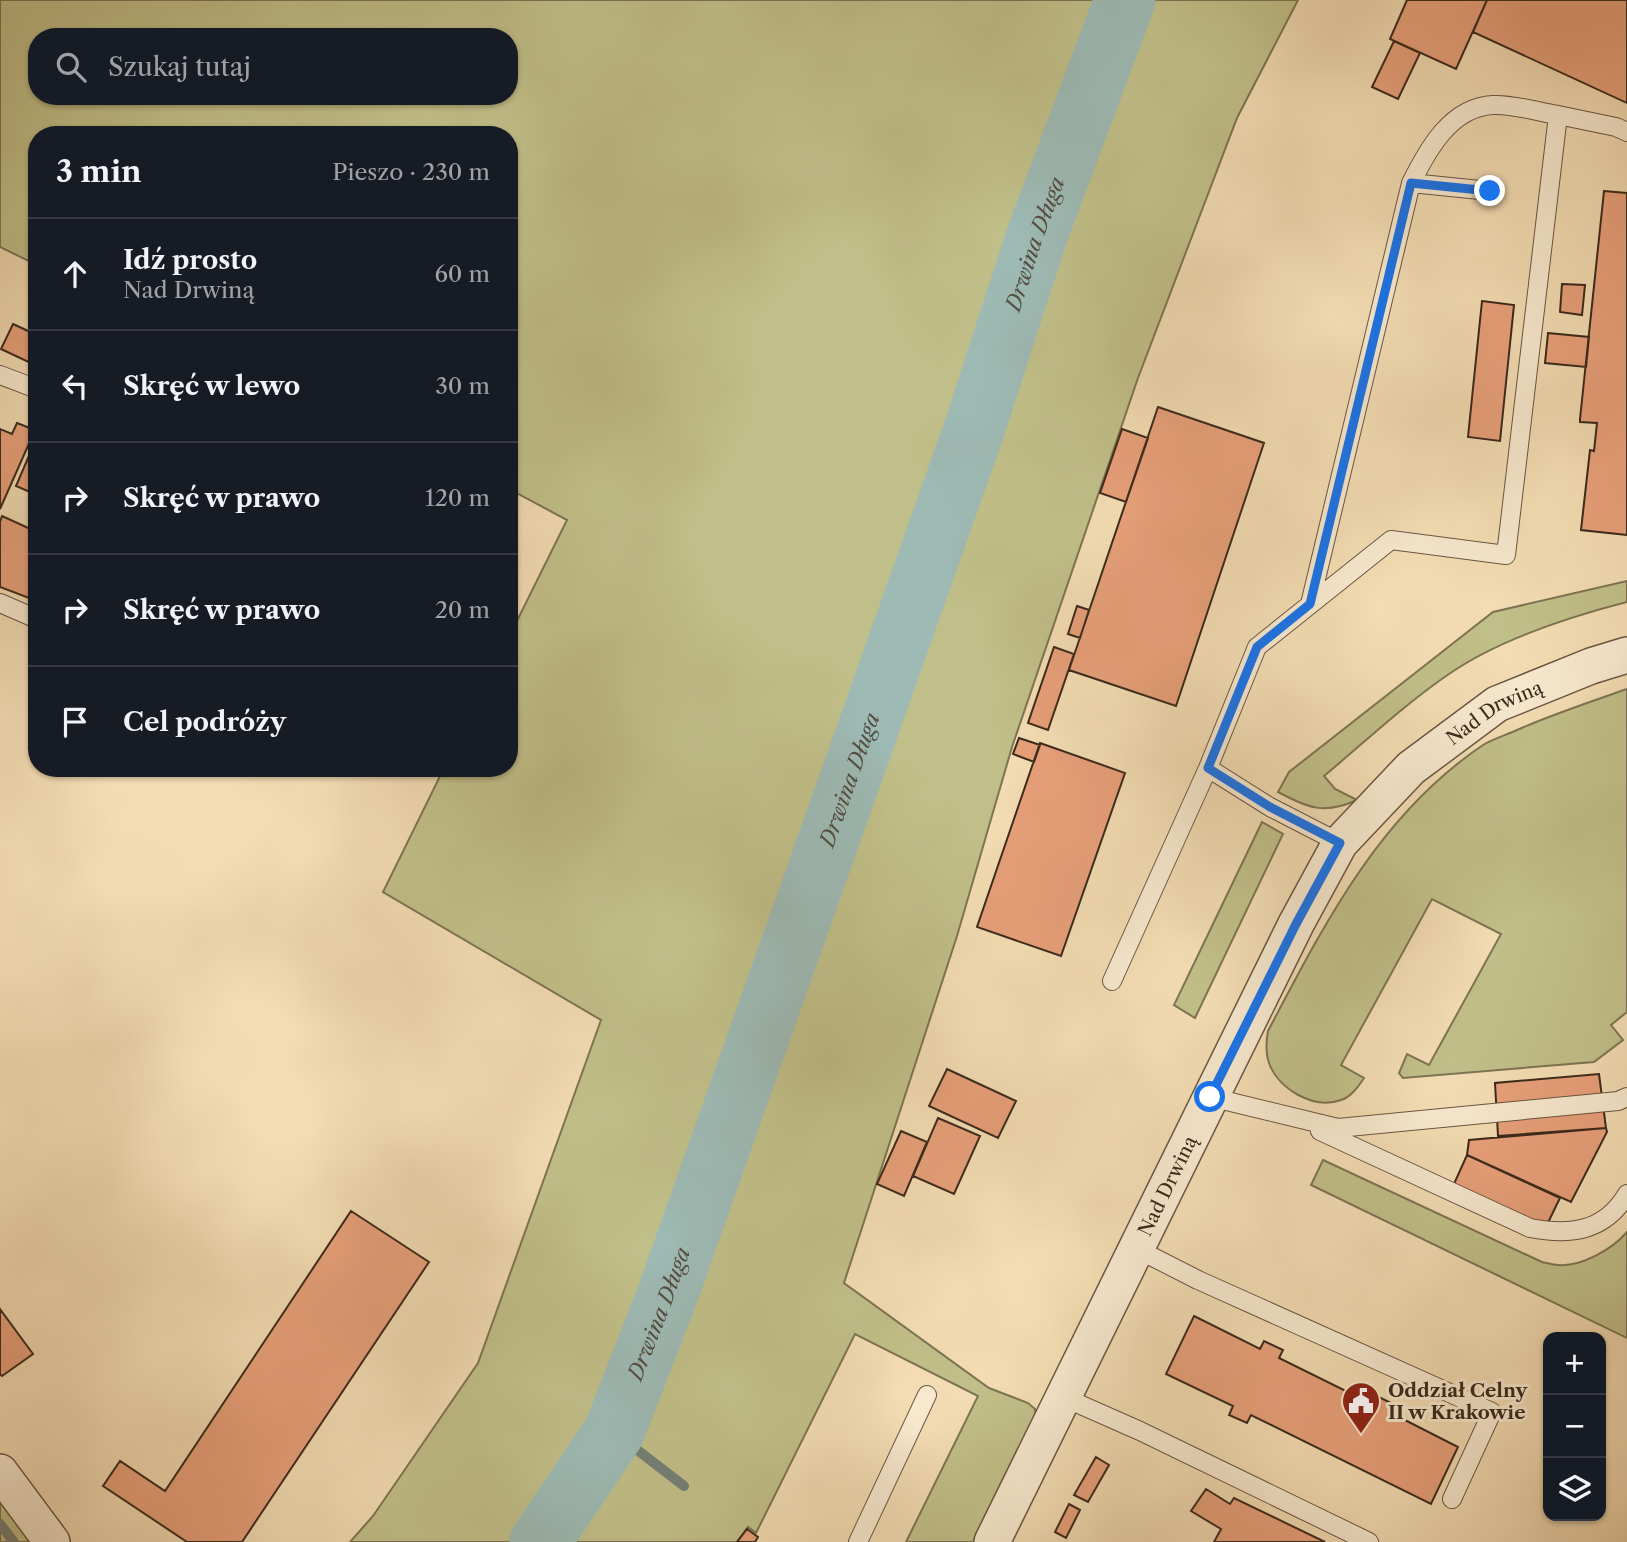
<!DOCTYPE html>
<html lang="pl">
<meta charset="utf-8">
<style>
:root{--surface:#171b24;--page:#20242c;--text:#f1f3f6;--muted:#9ea1a6;--line:#363941}
body{margin:0;font-family:"Libre Caslon Text",serif;background:var(--page);color:var(--text)}
.controls{position:absolute;right:21px;bottom:21px;display:grid;overflow:hidden;border-radius:14px;box-shadow:0 2px 5px #0004}
.controls button{width:63px;height:63px;display:grid;place-items:center;padding:0;border:0;border-bottom:2px solid var(--line);background:var(--surface);color:var(--text);font:35px sans-serif}
.stop{position:absolute;width:21px;height:21px;margin:-16px;border:5px solid #1a73e8;border-radius:50%;background:#fff}
.stop.end{background:#1a73e8;border-color:#fff;box-shadow:0 2px 7px #0008}
.list{margin:0;padding:0;list-style:none}
h2{display:flex;justify-content:space-between;align-items:center;height:91px;margin:0;padding:0 28px;font-size:30px}
h2 small{font-size:23px;font-weight:400;color:var(--muted)}
.list li{display:grid;grid-template-columns:46px 1fr auto;gap:21px;align-items:center;box-sizing:border-box;height:112px;padding:0 28px;border-top:2px solid var(--line)}
.list b{display:block;font-size:26px;white-space:nowrap}
.list p{margin:0;font-size:23px;white-space:nowrap;color:var(--muted)}
.list em{font-size:23px;font-style:normal;color:var(--muted)}
.icon{flex:none;width:38px;height:38px;fill:none;stroke:currentColor;stroke-width:2;stroke-linecap:round;stroke-linejoin:round}
.map{position:relative;flex:none;width:1627px;height:1542px;overflow:hidden}
.search{position:absolute;background:var(--surface);box-shadow:0 2px 5px #0004;left:28px;top:28px;width:490px;height:77px;display:flex;align-items:center;gap:18px;box-sizing:border-box;padding:0 24px;border-radius:28px;color:var(--muted);font-size:26px}
.panel{position:absolute;background:var(--surface);box-shadow:0 2px 5px #0004;left:28px;top:126px;width:490px;height:651px;border-radius:28px}
.map>svg:first-child{display:block}
</style>
<div class="map">
<svg width="1627" height="1542" viewBox="0 0 1627 1542">
<rect width="100%" height="100%" fill="#f3dcb3"/>
<filter id="stains"><feTurbulence type="fractalNoise" baseFrequency=".00286" numOctaves="4"/><feColorMatrix values="0 0 0 0 .2 0 0 0 0 .09 0 0 0 0 .02 0 0 0 .5 -.17"/></filter>
<radialGradient id="worn" r=".72"><stop offset=".6" stop-color="#630" stop-opacity="0"/><stop offset="1" stop-color="#630" stop-opacity=".3"/></radialGradient>
<!-- green -->
<path fill="#c1bf89" stroke="#7e7453" stroke-width="2" fill-rule="evenodd" d="M0,0h1298l-61,118 -99,260 -126,369 -55,189 -113,347 145,105 39,15 7,6 1,9 -61,124h-69l72,-146 -123,-62 -99,199 -8,-6 -11,15h-387l23,-26 105,-153 123,-343 -218,-128 61,-124h65v-131l58,-117 -58,-31v-354h-472v130l-37,-18zM37,37h472v59h-472z
M1627,581v21c-58,15 -129,38 -178,72 -44,30 -84,68 -125,102l11,13 22,11c-33,15 -49,8 -79,-8l11,-20 204,-160z
M1627,689v323l-16,13 12,15 -29,22 -191,16 -4,-5 8,-19 22,11 72,-131 -69,-35 -91,166 23,13c-6,9 -13,19 -23,22 -27,10 -63,-11 -72,-37 -4,-11 -3,-21 -1,-32 57,-108 111,-216 215,-286 10,-6 23,-10 34,-15 36,-16 73,-28 110,-41z
M1262,822l21,12 -88,184 -21,-13z
M1323,1160l219,102c5,1 11,3 16,3 23,2 55,-16 69,-33v106l-316,-153z
M0,1492l37,50h-37z"/>
<g fill="none" stroke-linecap="round" stroke-linejoin="round">
<!-- stream -->
<path stroke="#768078" stroke-width="10" d="M614,1432l70,54
M0,1524l14,18"/>
<!-- river -->
<path stroke="#9dbab4" stroke-width="61" id="s1" d="M540,1542l74,-110 53,-136 308,-869 61,-189 89,-238"/>
</g>
<!-- building -->
<path fill="#e7a07a" stroke="#3c2a1d" stroke-width="2" d="M1407,0h80l-31,69 -66,-30z
M1487,0h140v103l-154,-71z
M1394,41l26,12 -22,46 -26,-12z
M1604,191l23,2v342l-46,-5 9,-80 4,1 3,-28 -17,-1v-3z
M1562,284l23,1 -3,30 -22,-3z
M1482,301l32,4 -14,136 -32,-4z
M13,324l24,11v31l-36,-17z
M1548,333l41,4 -3,30 -41,-4z
M1158,407l106,36 -88,263 -107,-36z
M17,423l18,7 -35,79v-80l12,5z
M1122,429l26,9 -22,64 -26,-9z
M34,444l3,1v50l-21,-9z
M2,516l35,16v69l-37,-14v-65z
M1077,606l12,4 -9,28 -12,-4z
M1054,647l20,7 -26,76 -20,-7z
M1019,738l21,7 -6,17 -21,-8z
M1040,743l85,30 -64,183 -84,-29z
M947,1069l69,32 -18,37 -69,-32z
M1599,1074l7,54 -108,8 -3,-53z
M938,1118l42,18 -26,58 -41,-18z
M1606,1128l1,4 -36,70 -104,-47 2,-15z
M901,1131l26,11 -23,54 -27,-12z
M1467,1155l93,43 -19,39 -92,-42z
M351,1211l78,51 -187,280h-55l-84,-56 17,-25 45,30z
M0,1309l33,45 -31,22 -2,-2z
M1194,1316l66,33 4,-8 19,9 -4,8 95,47 5,-8 18,9 -4,8 65,33 -27,57 -180,-89 -4,8 -18,-8 4,-9 -67,-32z
M1096,1457l13,8 -21,37 -14,-7z
M1206,1489l24,15 4,-6 91,44h-111l7,-13 -30,-18z
M1069,1504l11,6 -14,28 -11,-6z
M747,1529l11,8 -3,5h-18z"/>
<g fill="none" stroke-linecap="round" stroke-linejoin="round">
<defs>
<path id="service" d="M1558,115l58,12 11,5
M1411,183l79,8
M0,375l37,14
M0,603l37,16
M1208,768l62,39 70,36
M1112,981l96,-213 49,-121 134,-107 115,15 52,-440c-20,-3 -44,-11 -65,-10 -42,2 -65,44 -82,78l-101,421
M1210,1097l128,31 280,-27 9,-4
M1320,1131l210,97c41,8 75,3 97,-34
M1137,1249l61,31 294,132 -40,87
M1063,1397l77,34 229,111
M858,1542l69,-147"/>
<g id="minor">
<path d="M0,1472l52,70"/>
<path id="s2" d="M992,1542l304,-618 44,-81 71,-75 86,-64 94,-38 36,-11"/>
</g>
</defs>
<!-- service casing -->
<use href="#service" stroke="#6a5642" stroke-width="20"/>
<!-- minor casing -->
<use href="#minor" stroke="#6a5642" stroke-width="38"/>
<!-- service -->
<use href="#service" stroke="#f7e8ce" stroke-width="18"/>
<!-- minor -->
<use href="#minor" stroke="#f7e8ce" stroke-width="35"/>
</g>
<g fill="none" stroke-linecap="round" stroke-linejoin="round">
<!-- route -->
<path stroke="#1a73e8" stroke-width="9" d="M1210,1097l86,-173 44,-81 -70,-36 -62,-39 49,-121 53,-43 101,-421 79,8"/>
</g>
<!-- icons -->
<defs>
<symbol id="civic-pin" viewBox="-11 -11 22 30"><path d="M0 17L-7.5 6A9.5 9.5 0 1 1 7.5 6Z" fill="#8f2418" stroke="#f7e8ce"/><path d="M-.6-6.5H3V-4.5H.6V-3L4-1V1h2V6H-6V1h2V-1L-.6-3ZM-1.2 2.5V6h2.4V2.5Z" fill="#fff"/></symbol>
</defs>
<g fill-rule="evenodd">
<use href="#civic-pin" x="1339" y="1379" width="44" height="60"/>
</g>
<g text-anchor="middle" stroke-width="6" stroke-linejoin="round" paint-order="stroke">
<!-- street labels -->
<g font-size="19" fill="#3c2a1d" stroke="#f7e8ce">
<text dy="7" stroke="none"><textPath href="#s2" startOffset="985">Nad Drwiną</textPath></text>
<text dy="7" stroke="none"><textPath href="#s2" startOffset="397">Nad Drwiną</textPath></text>
</g>
<!-- poi labels -->
<g font-size="19" font-weight="bold" fill="#3c2a1d" stroke="#f7e8ce" text-anchor="start">
<text x="1388" y="1397">Oddział Celny<tspan x="1388" dy="22">II w Krakowie</tspan></text>
</g>
<!-- water labels -->
<g font-size="21" font-style="italic" fill="#544e43" stroke="#f7e8ce">
<text dy="7" stroke="none"><textPath href="#s1" startOffset="1393">Drwina Długa</textPath></text>
<text dy="7" stroke="none"><textPath href="#s1" startOffset="826">Drwina Długa</textPath></text>
<text dy="7" stroke="none"><textPath href="#s1" startOffset="259">Drwina Długa</textPath></text>
</g>
</g>
<rect width="100%" height="100%" filter="url(#stains)"/>
<rect width="100%" height="100%" fill="url(#worn)"/>
</svg>
<div class="controls">
<button>+</button>
<button>−</button>
<button><svg class="icon" aria-label="layers" viewBox="0 0 24 24"><path d="M12 4l9 5-9 5-9-5zM3 14l9 5 9-5"/></svg></button>
</div>
<div class="stop" style="left:1210px;top:1097px"></div>
<div class="stop end" style="left:1490px;top:191px"></div>
<div class="search"><svg class="icon" aria-label="search" viewBox="0 0 24 24"><circle cx="10" cy="10" r="6"/><path d="M15 15l6 6"/></svg>Szukaj tutaj</div>
<section class="panel">
<h2>3 min<small>Pieszo · 230 m</small></h2>
<ul class="list">
<li><svg class="icon" aria-label="ahead" viewBox="0 0 24 24"><path d="M12 20V5M6 11l6-6 6 6"/></svg><div><b>Idź prosto</b><p>Nad Drwiną</p></div><em>60 m</em></li>
<li><svg class="icon" aria-label="left" viewBox="0 0 24 24"><path d="M17 20v-9H6M10 6l-5 5 5 5"/></svg><div><b>Skręć w lewo</b></div><em>30 m</em></li>
<li><svg class="icon" aria-label="right" viewBox="0 0 24 24"><path d="M7 20v-9h11M14 6l5 5-5 5"/></svg><div><b>Skręć w prawo</b></div><em>120 m</em></li>
<li><svg class="icon" aria-label="right" viewBox="0 0 24 24"><path d="M7 20v-9h11M14 6l5 5-5 5"/></svg><div><b>Skręć w prawo</b></div><em>20 m</em></li>
<li><svg class="icon" aria-label="arrive" viewBox="0 0 24 24"><path d="M6 21V4h12l-3 4 3 4H6"/></svg><div><b>Cel podróży</b></div></li>
</ul>
</section>
</div>
